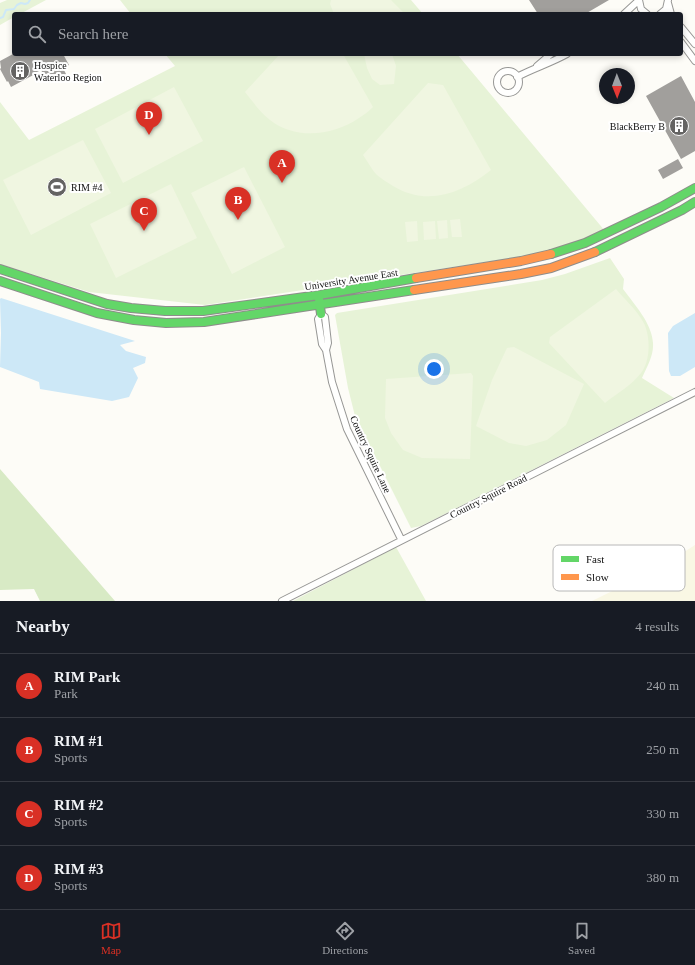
<!DOCTYPE html>
<style>
:root{--surface:#171b24;--page:#242831;--text:#f1f3f6;--muted:#9ea1a6;--line:#363941;--accent:#d93025}
body{margin:0;font-family:"Times New Roman",serif;background:var(--page);color:var(--text)}
.compass{position:absolute;left:599px;top:68px;width:36px;height:36px;border-radius:50%;background:var(--surface);box-shadow:0 2px 6px #0003;rotate:179deg}
.you{position:absolute;left:434px;top:369px;width:14px;height:14px;margin:-10px;border:3px solid #fff;border-radius:50%;background:#1a73e8;box-shadow:0 0 0 6px #1a73e833}
.badge{display:grid;place-items:center;width:26px;height:26px;border-radius:50%;background:var(--accent);color:#fff;font-size:13px;font-weight:700}
.pin{position:absolute;translate:-50% -33px;filter:drop-shadow(0 1px 2px #0008)}
.pin::after{content:'';position:absolute;top:21px;width:14px;height:12px;background:inherit;clip-path:polygon(0 0,100% 0,50% 100%)}
.list{margin:0;padding:0;list-style:none}
h2{display:flex;justify-content:space-between;align-items:center;height:52px;margin:0;padding:0 16px;font-size:17px}
h2 small{font-size:13px;font-weight:400;color:var(--muted)}
.list li{display:grid;grid-template-columns:26px 1fr auto;gap:12px;align-items:center;box-sizing:border-box;height:64px;padding:0 16px;border-top:1px solid var(--line)}
.list b{display:block;font-size:15px;white-space:nowrap}
.list p{margin:0;font-size:13px;white-space:nowrap;color:var(--muted)}
.list em{font-size:13px;font-style:normal;color:var(--muted)}
.icon{flex:none;width:22px;height:22px;fill:none;stroke:currentColor;stroke-width:2;stroke-linecap:round;stroke-linejoin:round}
.map{position:relative;flex:none;width:695px;height:601px;overflow:hidden}
.search{position:absolute;background:var(--surface);box-shadow:0 2px 6px #0003;left:12px;right:12px;top:12px;height:44px;display:flex;align-items:center;gap:10px;box-sizing:border-box;padding:0 14px;border-radius:4px;color:var(--muted);font-size:15px}
.sheet{height:308px;background:var(--surface)}
nav{display:flex;justify-content:space-around;align-items:center;box-sizing:border-box;height:56px;border-top:1px solid var(--line);background:var(--surface);font-size:11px;color:var(--muted)}
nav a{display:grid;justify-items:center;gap:2px}
nav .on{color:var(--accent)}
.map>svg:first-child{display:block}
</style>
<div class="map">
<svg width="695" height="601" viewBox="0 0 695 601">
<rect width="100%" height="100%" fill="#fdfcf7"/>
<!-- farmland -->
<path fill="#f9f7e4" d="M695,545v56h-103l69,-34z"/>
<!-- green -->
<path fill="#e7f3d7" d="M7,0h39l-26,14h-6v3l-14,8v-22z
M120,0h291l12,14h-292z
M165,54h292l148,177c-25,11 -53,20 -80,25l-320,49 -116,-13 -89,-28v-162l29,38 146,-74z
M610,258l14,21 -1,10c11,15 29,34 30,54 1,12 -6,24 -11,35l32,20 -253,128 -10,2 -56,-112 -7,-28 -13,-73 2,-2 205,-33 23,-6z
M396,547l30,54h-133z"/>
<!-- forest -->
<path fill="#d8eac5" d="M0,469l115,132h-75l-6,-12 -34,1z"/>
<!-- pitch -->
<path fill="#f0f6e1" d="M331,0h60l14,14h-71l-4,-10z
M280,54h63l30,53c-4,4 -9,8 -14,11 -26,18 -64,22 -89,2 -10,-8 -17,-18 -25,-28z
M364,54h28l4,12 -2,18 -14,1 -8,-6 -5,-11z
M428,83l15,2 48,85c-29,23 -63,37 -98,16 -5,-3 -11,-7 -16,-11 -5,-5 -9,-13 -14,-20z
M174,87l29,54 -80,42 -28,-54z
M83,140l28,53 -80,42 -28,-55z
M244,167l41,80 -53,27 -41,-81z
M171,184l26,54 -81,40 -26,-54z
M460,219l2,18h-10l-2,-17z
M447,220l1,18 -9,1 -2,-18z
M417,221l1,20 -11,1 -2,-20z
M435,221l1,18 -12,1 -1,-18z
M616,289c8,10 20,20 26,31 9,13 9,41 -1,53 -9,12 -25,21 -36,30l-56,-60 1,-6z
M514,347l70,37 -18,41 -19,15 -21,6 -17,-3 -33,-17 16,-46 15,-32z
M471,373l2,3 -3,83 -48,-1 -19,-8 -12,-17 -6,-15 1,-39z"/>
<!-- water -->
<path fill="#cde8f7" d="M1,298l134,43 -15,4 6,6 20,6 -1,6 -12,5 5,10 -9,19 -17,4 -72,-12 -1,-7 -39,-15 1,-34 -1,-34z
M695,313v54l-15,9h-9l-2,-5 -1,-38 5,-7z"/>
<g fill="none" stroke-linecap="round" stroke-linejoin="round">
<!-- stream -->
<path stroke="#cde8f7" stroke-width="2" d="M0,18l3,-1 3,-7 8,-1 3,-4 4,-2 4,1 3,-1 2,-3"/>
</g>
<!-- building -->
<path fill="#a19f9c" d="M529,0h80l-24,14h-47z
M13,54h50l6,11 -6,3 3,6 -18,9 -7,-13 -4,2v1l-26,14 -3,-6 -1,1 -7,-13 1,-1 -1,-7z
M681,76l14,26v49l-14,8 -35,-63z
M678,159l5,9 -20,11 -5,-9z"/>
<g fill="none" stroke-linecap="round" stroke-linejoin="round">
<defs>
<path id="street" d="M639,0l2,9 6,5
M668,3l3,11
M624,14l14,-13
M660,14l6,-5 2,-9
M681,27l14,17
M681,42l14,19
M537,66l14,-12
M497 82a11 11 0 1 1 22 0a11 11 0 1 1-22 0Z
M517,77c17,-9 34,-14 50,-23
M326,350l2,-7 -3,-26 -4,-3 -3,5 4,25 4,6 6,32 15,47 54,110
M282,601l413,-209"/>
<path id="fast" d="M595,252l87,-42 13,-8
M551,254l34,-11 76,-36 34,-19
M0,269l107,35 24,4 34,3h38l116,-16 97,-17
M0,281l97,32 37,7 32,3 38,-1 210,-32
M319,299l2,15"/>
<path id="slow" d="M416,278l105,-17 30,-7
M414,290l107,-16 30,-6 44,-16"/>
</defs>
<!-- street casing -->
<use href="#street" stroke="#979795" stroke-width="8"/>
<!-- fast casing -->
<use href="#fast" stroke="#8e8d8b" stroke-width="10"/>
<!-- slow casing -->
<use href="#slow" stroke="#8e8d8b" stroke-width="10"/>
<!-- street -->
<use href="#street" stroke="#fffffe" stroke-width="6"/>
<!-- fast -->
<use href="#fast" stroke="#63d668" stroke-width="8"/>
<!-- slow -->
<use href="#slow" stroke="#ff974d" stroke-width="8"/>
</g>
<!-- icons -->
<defs>
<symbol id="building-disc" viewBox="-11 -11 22 22"><circle r="9.5" fill="#646362" stroke="#fff"/><path d="M-4-6H4V6H1V3H-1V6H-4ZM-2.5-4.3h1.7v1.8h-1.7ZM.8-4.3h1.7v1.8H.8ZM-2.5-1h1.7V.8h-1.7ZM.8-1h1.7V.8H.8Z" fill="#fff"/></symbol>
<symbol id="stadium-disc" viewBox="-11 -11 22 22"><circle r="9.5" fill="#646362" stroke="#fff"/><path d="M0-5a6.5 5 0 1 0 0 10a6.5 5 0 1 0 0-10ZM-3.5-1.8h7v3.6h-7Z" fill="#fff"/></symbol>
</defs>
<g fill-rule="evenodd">
<use href="#building-disc" x="9" y="60" width="22" height="22"/>
<use href="#building-disc" x="668" y="115" width="22" height="22"/>
<use href="#stadium-disc" x="46" y="176" width="22" height="22"/>
</g>
<g text-anchor="middle" stroke-width="4" stroke-linejoin="round" paint-order="stroke">
<!-- poi labels -->
<g font-size="10" fill="#111" stroke="#fff" text-anchor="start">
<text x="34" y="69">Hospice<tspan x="34" dy="12">Waterloo Region</tspan></text>
<text x="665" y="130" text-anchor="end">BlackBerry B</text>
<text x="71" y="191">RIM #4</text>
</g>
<!-- street labels -->
<g font-size="10" fill="#111" stroke="#fff">
<text transform="translate(351 279) rotate(-9)" y="4">University Avenue East</text>
<text transform="translate(371 454) rotate(65)" y="4">Country Squire Lane</text>
<text transform="translate(488 496) rotate(-27)" y="4">Country Squire Road</text>
</g>
</g>
<!-- legend -->
<rect x="553" y="545" width="132" height="46" rx="6" fill="#fff" stroke="#b8b8b8" stroke-width="1"/>
<rect x="561" y="556" width="18" height="6" fill="#63d668"/>
<rect x="561" y="574" width="18" height="6" fill="#ff974d"/>
<g font-size="11" fill="#111">
<text x="586" y="563">Fast</text>
<text x="586" y="581">Slow</text>
</g>
</svg>
<svg class="compass" viewBox="-18 -18 36 36"><path d="M0-13l5 13h-10z" fill="#e53935"/><path d="M0 13l5-13h-10z" fill="#9ea1a6"/></svg>
<div class="you"></div>
<div class="pin badge" style="left:282px;top:183px">A</div>
<div class="pin badge" style="left:238px;top:220px">B</div>
<div class="pin badge" style="left:144px;top:231px">C</div>
<div class="pin badge" style="left:149px;top:135px">D</div>
<div class="search"><svg class="icon" aria-label="search" viewBox="0 0 24 24"><circle cx="10" cy="10" r="6"/><path d="M15 15l6 6"/></svg>Search here</div>
</div>
<section class="sheet">
<h2>Nearby<small>4 results</small></h2>
<ul class="list">
<li><span class="badge">A</span><div><b>RIM Park</b><p>Park</p></div><em>240 m</em></li>
<li><span class="badge">B</span><div><b>RIM #1</b><p>Sports</p></div><em>250 m</em></li>
<li><span class="badge">C</span><div><b>RIM #2</b><p>Sports</p></div><em>330 m</em></li>
<li><span class="badge">D</span><div><b>RIM #3</b><p>Sports</p></div><em>380 m</em></li>
</ul>
</section>
<nav>
<a class="on"><svg class="icon" aria-label="map" viewBox="0 0 24 24"><path d="M3 6l6-2 6 2 6-2v14l-6 2-6-2-6 2zM9 4v14M15 6v14"/></svg>Map</a>
<a><svg class="icon" aria-label="directions" viewBox="0 0 24 24"><path d="M12 3l9 9-9 9-9-9zM9 14v-3h6M13 9l2 2-2 2"/></svg>Directions</a>
<a><svg class="icon" aria-label="saved" viewBox="0 0 24 24"><path d="M7 4h10v16l-5-4-5 4z"/></svg>Saved</a>
</nav>
